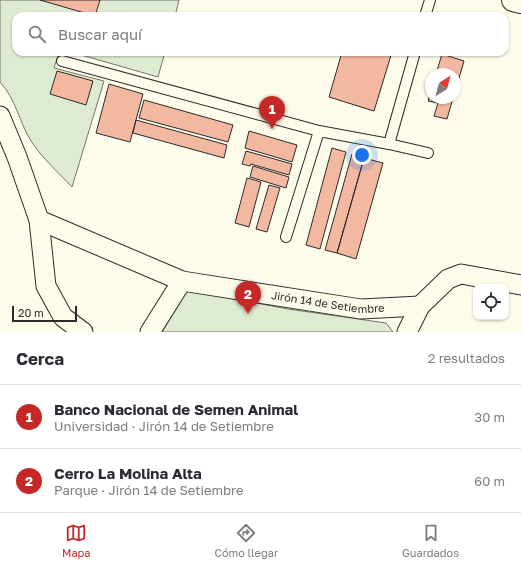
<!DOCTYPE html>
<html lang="es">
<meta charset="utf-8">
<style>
:root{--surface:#fff;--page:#f7f7f7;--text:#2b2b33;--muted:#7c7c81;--line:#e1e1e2;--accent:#c62828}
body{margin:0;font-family:"Golos Text",sans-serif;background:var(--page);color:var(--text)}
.controls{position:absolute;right:12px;bottom:12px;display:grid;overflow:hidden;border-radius:8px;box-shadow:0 1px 3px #0004}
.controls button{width:36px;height:36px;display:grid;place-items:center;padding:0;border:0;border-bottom:1px solid var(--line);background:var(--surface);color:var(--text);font:20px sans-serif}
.compass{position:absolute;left:425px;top:68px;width:36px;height:36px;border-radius:50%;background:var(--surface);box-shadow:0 1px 3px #0004;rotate:36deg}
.scale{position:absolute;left:12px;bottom:10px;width:65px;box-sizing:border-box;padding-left:4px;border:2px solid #2b2b2b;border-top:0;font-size:11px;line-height:14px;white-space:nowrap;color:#2b2b2b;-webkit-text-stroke:3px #fdfbea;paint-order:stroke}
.you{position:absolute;left:362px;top:155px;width:14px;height:14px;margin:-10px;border:3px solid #fff;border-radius:50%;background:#1a73e8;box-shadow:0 0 0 6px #1a73e833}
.badge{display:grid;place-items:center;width:26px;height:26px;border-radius:50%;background:var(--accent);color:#fff;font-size:13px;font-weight:700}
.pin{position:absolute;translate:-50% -33px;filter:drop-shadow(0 1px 2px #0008)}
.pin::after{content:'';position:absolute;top:21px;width:14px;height:12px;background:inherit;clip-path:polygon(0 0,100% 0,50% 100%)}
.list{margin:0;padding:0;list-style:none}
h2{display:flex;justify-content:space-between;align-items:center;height:52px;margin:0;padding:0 16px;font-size:17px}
h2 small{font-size:13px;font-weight:400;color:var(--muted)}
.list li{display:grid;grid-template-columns:26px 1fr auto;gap:12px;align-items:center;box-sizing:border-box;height:64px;padding:0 16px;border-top:1px solid var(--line)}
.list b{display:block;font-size:15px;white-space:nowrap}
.list p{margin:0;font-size:13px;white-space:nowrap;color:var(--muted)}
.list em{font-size:13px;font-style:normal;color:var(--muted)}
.icon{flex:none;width:22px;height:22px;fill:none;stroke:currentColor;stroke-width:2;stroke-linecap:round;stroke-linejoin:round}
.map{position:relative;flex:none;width:521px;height:332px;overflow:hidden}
.search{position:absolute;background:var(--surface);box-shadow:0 1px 3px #0004;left:12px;right:12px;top:12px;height:44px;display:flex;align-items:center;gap:10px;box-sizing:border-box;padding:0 14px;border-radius:12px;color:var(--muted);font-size:15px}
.sheet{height:180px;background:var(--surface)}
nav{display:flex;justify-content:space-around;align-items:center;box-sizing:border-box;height:56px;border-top:1px solid var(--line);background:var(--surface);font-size:11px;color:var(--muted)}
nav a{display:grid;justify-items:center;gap:2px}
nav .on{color:var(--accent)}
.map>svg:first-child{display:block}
</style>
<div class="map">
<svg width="521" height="332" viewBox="0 0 521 332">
<rect width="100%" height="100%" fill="#fdfbea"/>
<!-- green -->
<path fill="#deebd1" stroke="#74746e" d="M0,0h179l-4,16h-159v36h43l-5,16 50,13 -32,106c-14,-15 -30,-29 -41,-46 -12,-19 -15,-42 -31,-59z
M71,52h94l-7,25z
M187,290l101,19 98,14 7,9h-231z"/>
<!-- building -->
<path fill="#f2b8a0" stroke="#2b2b2b" d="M40,0h60l-5,16z
M342,52h50l-18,59 -45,-14z
M442,54l22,7 -9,31v-18h-19z
M57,71l36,10 -7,24 -36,-11z
M109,84l34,10 -13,48 -34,-9z
M431,92v6h22l-6,21 -13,-3 4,-13 -10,-2z
M144,100l89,25 -5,17 -89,-24z
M136,120l91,25 -3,13 -91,-25z
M249,131l48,14 -5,17 -47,-14z
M332,148l14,4 -26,97 -14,-4z
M246,151l46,13 -3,11 -38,-11 -1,2 -8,-2z
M352,154l12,4 -27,95 -12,-3z
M364,158l19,5 -27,96 -19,-6z
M253,166l36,11 -3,11 -36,-11z
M247,178l14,4 -12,45 -14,-4z
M269,185l11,3 -13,44 -11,-3z"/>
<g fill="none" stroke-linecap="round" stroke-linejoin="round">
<defs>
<path id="service" d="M425,16l5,-16
M62,61l257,70 70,13 39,9
M389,144l26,-92
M286,237l33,-106"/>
<g id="minor">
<path d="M0,116l17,41 22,63 7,66 17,31 20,15"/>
<path id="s1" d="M39,220l143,61 179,28 59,-3"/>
<path d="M150,332l32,-51"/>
<path d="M407,332l13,-26 28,-27 13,-5 60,11"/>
</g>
<path id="secondary" d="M513,0l8,2"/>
</defs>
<!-- service casing -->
<use href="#service" stroke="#2b2b2b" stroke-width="12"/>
<!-- minor casing -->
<use href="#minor" stroke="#2b2b2b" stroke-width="21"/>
<!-- secondary casing -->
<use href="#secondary" stroke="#2b2b2b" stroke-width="24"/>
<!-- service -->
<use href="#service" stroke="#fdfbea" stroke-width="10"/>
<!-- minor -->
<use href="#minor" stroke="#fdfbea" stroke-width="19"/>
<!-- secondary -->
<use href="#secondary" stroke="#fdfbea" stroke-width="22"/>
</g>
<g text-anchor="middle" stroke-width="3" stroke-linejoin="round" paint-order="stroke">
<!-- street labels -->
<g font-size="11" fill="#2b2b2b" stroke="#fdfbea">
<text dy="4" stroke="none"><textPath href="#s1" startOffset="303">Jirón 14 de Setiembre</textPath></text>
</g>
</g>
</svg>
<div class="controls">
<button><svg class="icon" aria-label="locate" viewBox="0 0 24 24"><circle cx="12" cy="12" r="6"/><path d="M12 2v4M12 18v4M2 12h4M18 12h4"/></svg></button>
</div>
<svg class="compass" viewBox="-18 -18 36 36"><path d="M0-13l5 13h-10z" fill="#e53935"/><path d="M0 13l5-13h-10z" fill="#7c7c81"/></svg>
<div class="scale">20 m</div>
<div class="you"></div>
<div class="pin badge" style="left:272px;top:129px">1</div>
<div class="pin badge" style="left:248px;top:314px">2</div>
<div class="search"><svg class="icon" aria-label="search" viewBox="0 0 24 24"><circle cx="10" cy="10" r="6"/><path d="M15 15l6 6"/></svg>Buscar aquí</div>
</div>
<section class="sheet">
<h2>Cerca<small>2 resultados</small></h2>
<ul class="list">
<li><span class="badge">1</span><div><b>Banco Nacional de Semen Animal</b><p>Universidad · Jirón 14 de Setiembre</p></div><em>30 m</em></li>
<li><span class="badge">2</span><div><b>Cerro La Molina Alta</b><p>Parque · Jirón 14 de Setiembre</p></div><em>60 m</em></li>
</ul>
</section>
<nav>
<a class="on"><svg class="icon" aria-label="map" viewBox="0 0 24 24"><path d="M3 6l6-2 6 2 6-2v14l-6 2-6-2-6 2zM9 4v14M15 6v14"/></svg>Mapa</a>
<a><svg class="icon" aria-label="directions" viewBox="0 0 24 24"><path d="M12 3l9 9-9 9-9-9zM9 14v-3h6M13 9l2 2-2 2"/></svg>Cómo llegar</a>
<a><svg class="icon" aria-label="saved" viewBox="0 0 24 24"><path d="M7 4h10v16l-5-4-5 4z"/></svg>Guardados</a>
</nav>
